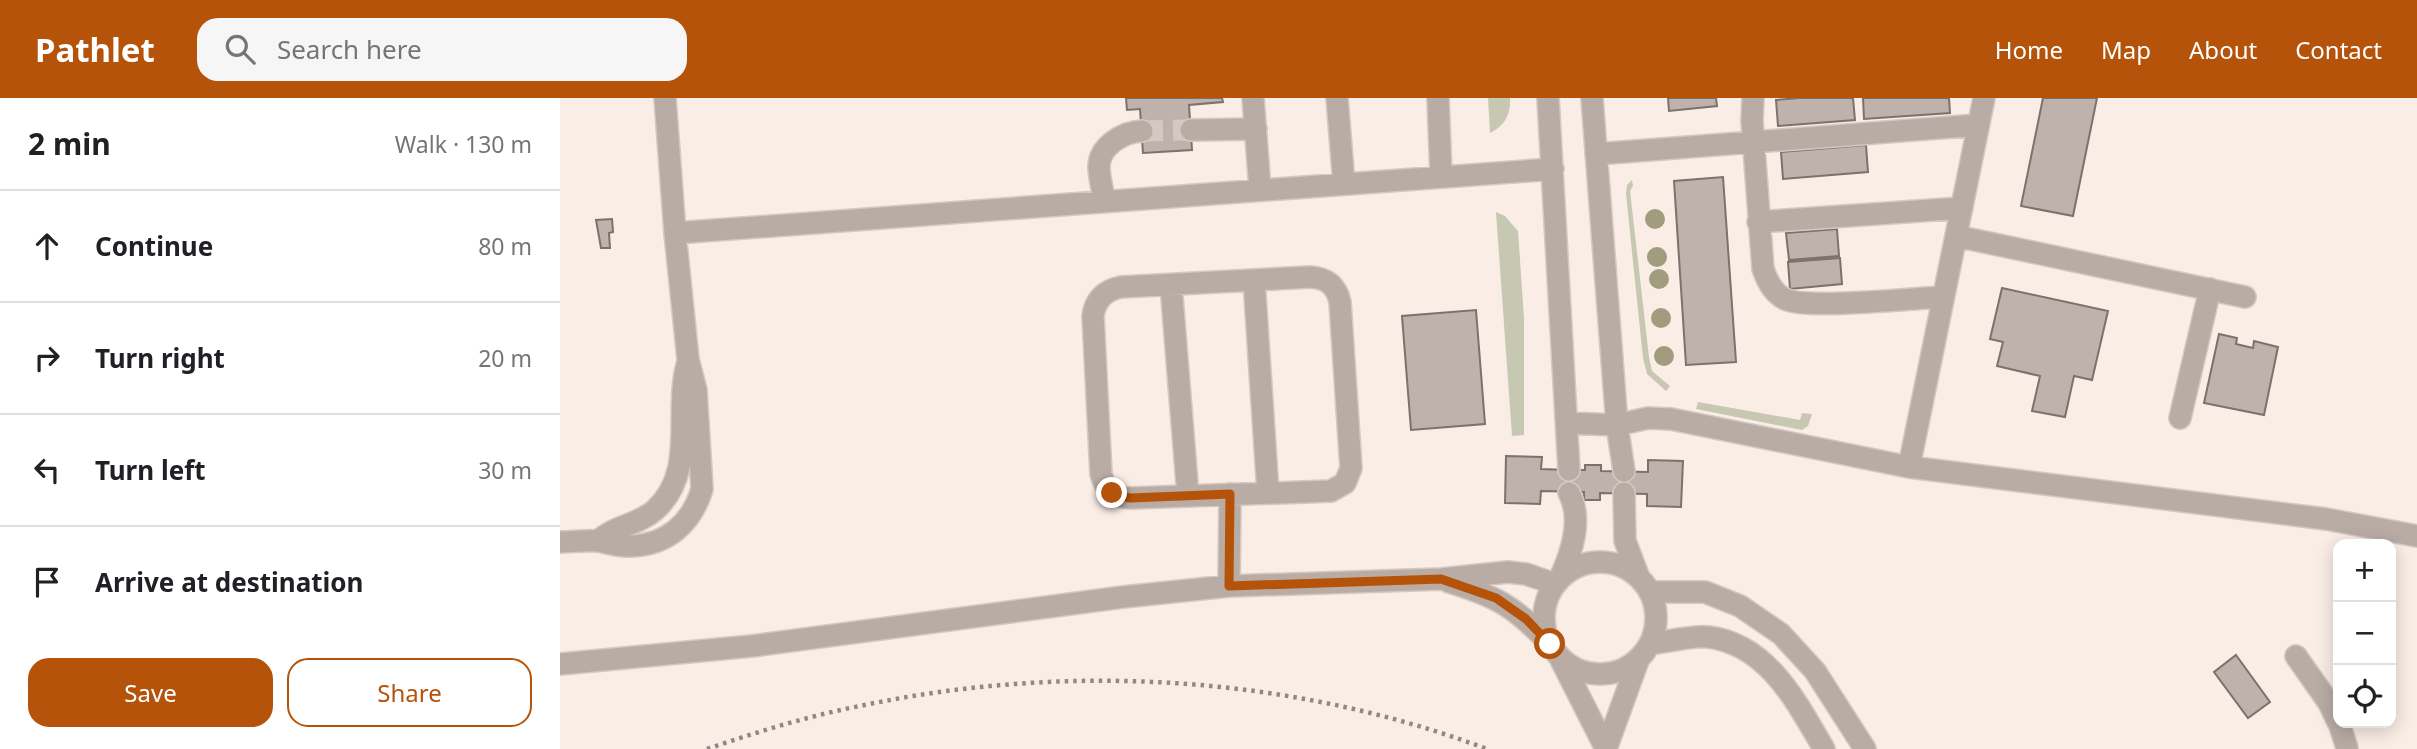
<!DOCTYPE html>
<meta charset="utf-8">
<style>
:root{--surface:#fff;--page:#f6f6f6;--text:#202124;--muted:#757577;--line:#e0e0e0;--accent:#b45309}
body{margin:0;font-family:"Noto Sans",sans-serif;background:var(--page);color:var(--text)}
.controls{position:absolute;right:21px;bottom:21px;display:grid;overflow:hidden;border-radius:14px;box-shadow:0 4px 18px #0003}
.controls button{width:63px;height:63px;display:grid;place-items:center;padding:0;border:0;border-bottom:2px solid var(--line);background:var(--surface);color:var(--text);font:35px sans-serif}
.stop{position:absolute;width:21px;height:21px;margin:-16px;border:5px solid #b45309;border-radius:50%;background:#fff}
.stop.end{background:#b45309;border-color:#fff;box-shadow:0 2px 7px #0008}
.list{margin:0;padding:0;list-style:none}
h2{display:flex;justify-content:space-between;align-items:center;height:91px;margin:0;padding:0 28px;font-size:30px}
h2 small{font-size:23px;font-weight:400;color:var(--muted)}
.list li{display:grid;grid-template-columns:46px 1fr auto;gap:21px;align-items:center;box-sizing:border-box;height:112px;padding:0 28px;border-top:2px solid var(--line)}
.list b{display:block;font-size:26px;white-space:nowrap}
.list em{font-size:23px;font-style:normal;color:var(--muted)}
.actions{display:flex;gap:14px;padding:21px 28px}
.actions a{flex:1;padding:16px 0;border:2px solid var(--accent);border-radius:21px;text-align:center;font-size:24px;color:var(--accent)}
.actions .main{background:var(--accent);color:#fff}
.icon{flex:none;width:38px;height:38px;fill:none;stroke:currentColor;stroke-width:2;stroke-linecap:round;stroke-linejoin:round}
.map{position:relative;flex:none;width:1857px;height:651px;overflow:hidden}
header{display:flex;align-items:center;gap:42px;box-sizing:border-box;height:98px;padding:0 35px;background:var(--accent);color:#fff}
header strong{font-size:33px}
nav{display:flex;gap:38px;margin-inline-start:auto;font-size:24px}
.search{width:490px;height:63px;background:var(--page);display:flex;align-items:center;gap:18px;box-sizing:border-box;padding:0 24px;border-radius:21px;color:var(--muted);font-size:26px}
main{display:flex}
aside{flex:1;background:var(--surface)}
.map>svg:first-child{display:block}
</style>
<header>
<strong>Pathlet</strong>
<div class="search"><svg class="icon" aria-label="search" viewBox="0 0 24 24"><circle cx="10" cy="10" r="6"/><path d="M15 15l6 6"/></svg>Search here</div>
<nav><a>Home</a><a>Map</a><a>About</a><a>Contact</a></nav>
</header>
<main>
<aside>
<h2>2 min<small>Walk · 130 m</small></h2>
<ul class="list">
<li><svg class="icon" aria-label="ahead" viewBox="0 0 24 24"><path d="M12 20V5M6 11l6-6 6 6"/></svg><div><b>Continue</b></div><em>80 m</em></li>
<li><svg class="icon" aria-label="right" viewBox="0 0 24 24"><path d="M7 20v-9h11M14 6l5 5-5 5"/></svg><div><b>Turn right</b></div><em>20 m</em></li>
<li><svg class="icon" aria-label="left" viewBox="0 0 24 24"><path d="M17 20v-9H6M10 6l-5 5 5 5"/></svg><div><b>Turn left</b></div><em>30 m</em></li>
<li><svg class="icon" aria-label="arrive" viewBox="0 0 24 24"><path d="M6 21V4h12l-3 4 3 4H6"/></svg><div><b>Arrive at destination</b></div></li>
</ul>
<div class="actions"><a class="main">Save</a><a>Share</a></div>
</aside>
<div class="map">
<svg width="1857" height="651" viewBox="0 0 1857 651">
<rect width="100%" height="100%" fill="#faede6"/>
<!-- green -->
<path fill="#c6c8b2" d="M928,0h22c1,16 -5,28 -20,35z
M1072,82l1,6 -3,5 19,166 3,14 18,15 -4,5 -19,-17 -4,-16 -17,-164 1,-9z
M936,114l9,4 13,15 6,87v117l-12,1z
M1138,304l102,18 2,-7 10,1 -4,12 -6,4 -106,-21z"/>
<!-- building -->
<path fill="#bfb2ac" stroke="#7d716b" stroke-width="2" d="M566,0h96l1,4 -34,3 3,45 -49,3 -3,-44 -13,1z
M1108,0h48l1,8 -48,5z
M1239,0h54l2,22 -77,6 -2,-26z
M1303,0h86l1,15 -86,6z
M1483,0h54l-24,118 -52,-10z
M1306,47l2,27 -85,7 -2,-27z
M1163,79l13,185 -50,3 -12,-184z
M52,121l1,13 -4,1 1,15h-9l-5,-28z
M1277,131l2,27 -50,4 -3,-27z
M1280,160l2,26 -52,5 -2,-27z
M1442,190l106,23 -16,69 -18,-4 -9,41 -33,-6 8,-35 -43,-10 6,-24 -13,-3z
M916,212l9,114 -74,6 -9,-114z
M1659,236l18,4 -1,6 17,4 1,-7 24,6 -14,68 -60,-12z
M946,358l36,1 -1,12 28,1h16v-5h16v6l47,1v-12l35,1 -2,46 -34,-1v-12l-47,-1v7h-16v-8l-43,-1 -1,13 -35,-1z
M1676,557l34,47 -22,16 -34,-46z"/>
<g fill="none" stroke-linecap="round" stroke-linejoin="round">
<!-- minor-tunnel -->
<path stroke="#d3c8c2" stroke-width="21" stroke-dasharray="21 10" stroke-linecap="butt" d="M582,33l49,-1"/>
<defs>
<path id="minor" d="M693,0l7,91
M777,0l7,86
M878,0l3,78
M988,0l21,372
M1032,0l25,327 7,46
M1193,0l-1,23 11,148c4,12 10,24 22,30 21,11 128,-1 157,-2
M631,32l65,-1
M1036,56l382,-29
M544,102c-1,-10 -5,-22 -5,-33 0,-21 24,-35 43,-36
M1198,124l204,-14
M115,135l878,-64
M1396,138l289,61
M750,179c17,1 26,8 30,25l11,166 -6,15 -14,8 -200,7c-16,0 -26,-8 -30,-24l-8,-158c2,-16 12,-26 28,-29z
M694,182l14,213
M611,187l17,211
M1620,320l30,-129
M1007,325l50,2 31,-7 23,1 238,48 417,52 91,17
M1349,369l75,-369
M1064,395l1,48 13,34
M38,443c16,-15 40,-16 57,-31 42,-38 19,-96 32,-145
M0,444c12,0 26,-2 38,-1 11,2 21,6 33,5 36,-1 61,-23 71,-57l-6,-99 -8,-31 -13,-126 -10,-135
M984 520a56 56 0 1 1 112 0a56 56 0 1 1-112 0Z
M1000,480c12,-26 23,-59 9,-85
M889,484c47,14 66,25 99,60
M669,488l1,-92
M1090,494h55l35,14 41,28 34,37 50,78
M1090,546c16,-2 43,-9 58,-7 60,7 89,66 116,112
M1736,558l33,47 9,19
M1001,562l45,89
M0,566l192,-18 371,-49 106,-11 212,-7 67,-7 18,2 29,10
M1779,625l8,25
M1046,651l33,-91"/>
</defs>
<!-- minor casing -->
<use href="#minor" stroke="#d3c8c2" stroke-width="24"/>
<!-- path -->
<path stroke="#908883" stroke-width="4.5" stroke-dasharray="3.5 5" stroke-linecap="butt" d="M147,651c50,-17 101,-33 153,-43 206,-44 430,-31 627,43"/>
<!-- minor -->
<use href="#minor" stroke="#b9aca5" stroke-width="21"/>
</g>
<!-- trees -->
<g fill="#a19c7e">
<circle cx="1095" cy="121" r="10"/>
<circle cx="1097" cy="159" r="10"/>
<circle cx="1099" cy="181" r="10"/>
<circle cx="1101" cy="220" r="10"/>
<circle cx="1104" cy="258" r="10"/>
</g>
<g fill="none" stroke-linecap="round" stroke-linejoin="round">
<!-- route -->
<path stroke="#b45309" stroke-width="9" d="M552,395l5,3 14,2 99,-4 -1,92 212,-7 55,19 30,21 24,25"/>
</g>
</svg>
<div class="controls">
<button>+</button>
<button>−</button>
<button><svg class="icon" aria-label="locate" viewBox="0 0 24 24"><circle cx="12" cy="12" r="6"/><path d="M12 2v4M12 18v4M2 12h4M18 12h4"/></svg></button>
</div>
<div class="stop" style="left:990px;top:546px"></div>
<div class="stop end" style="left:552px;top:395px"></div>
</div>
</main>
